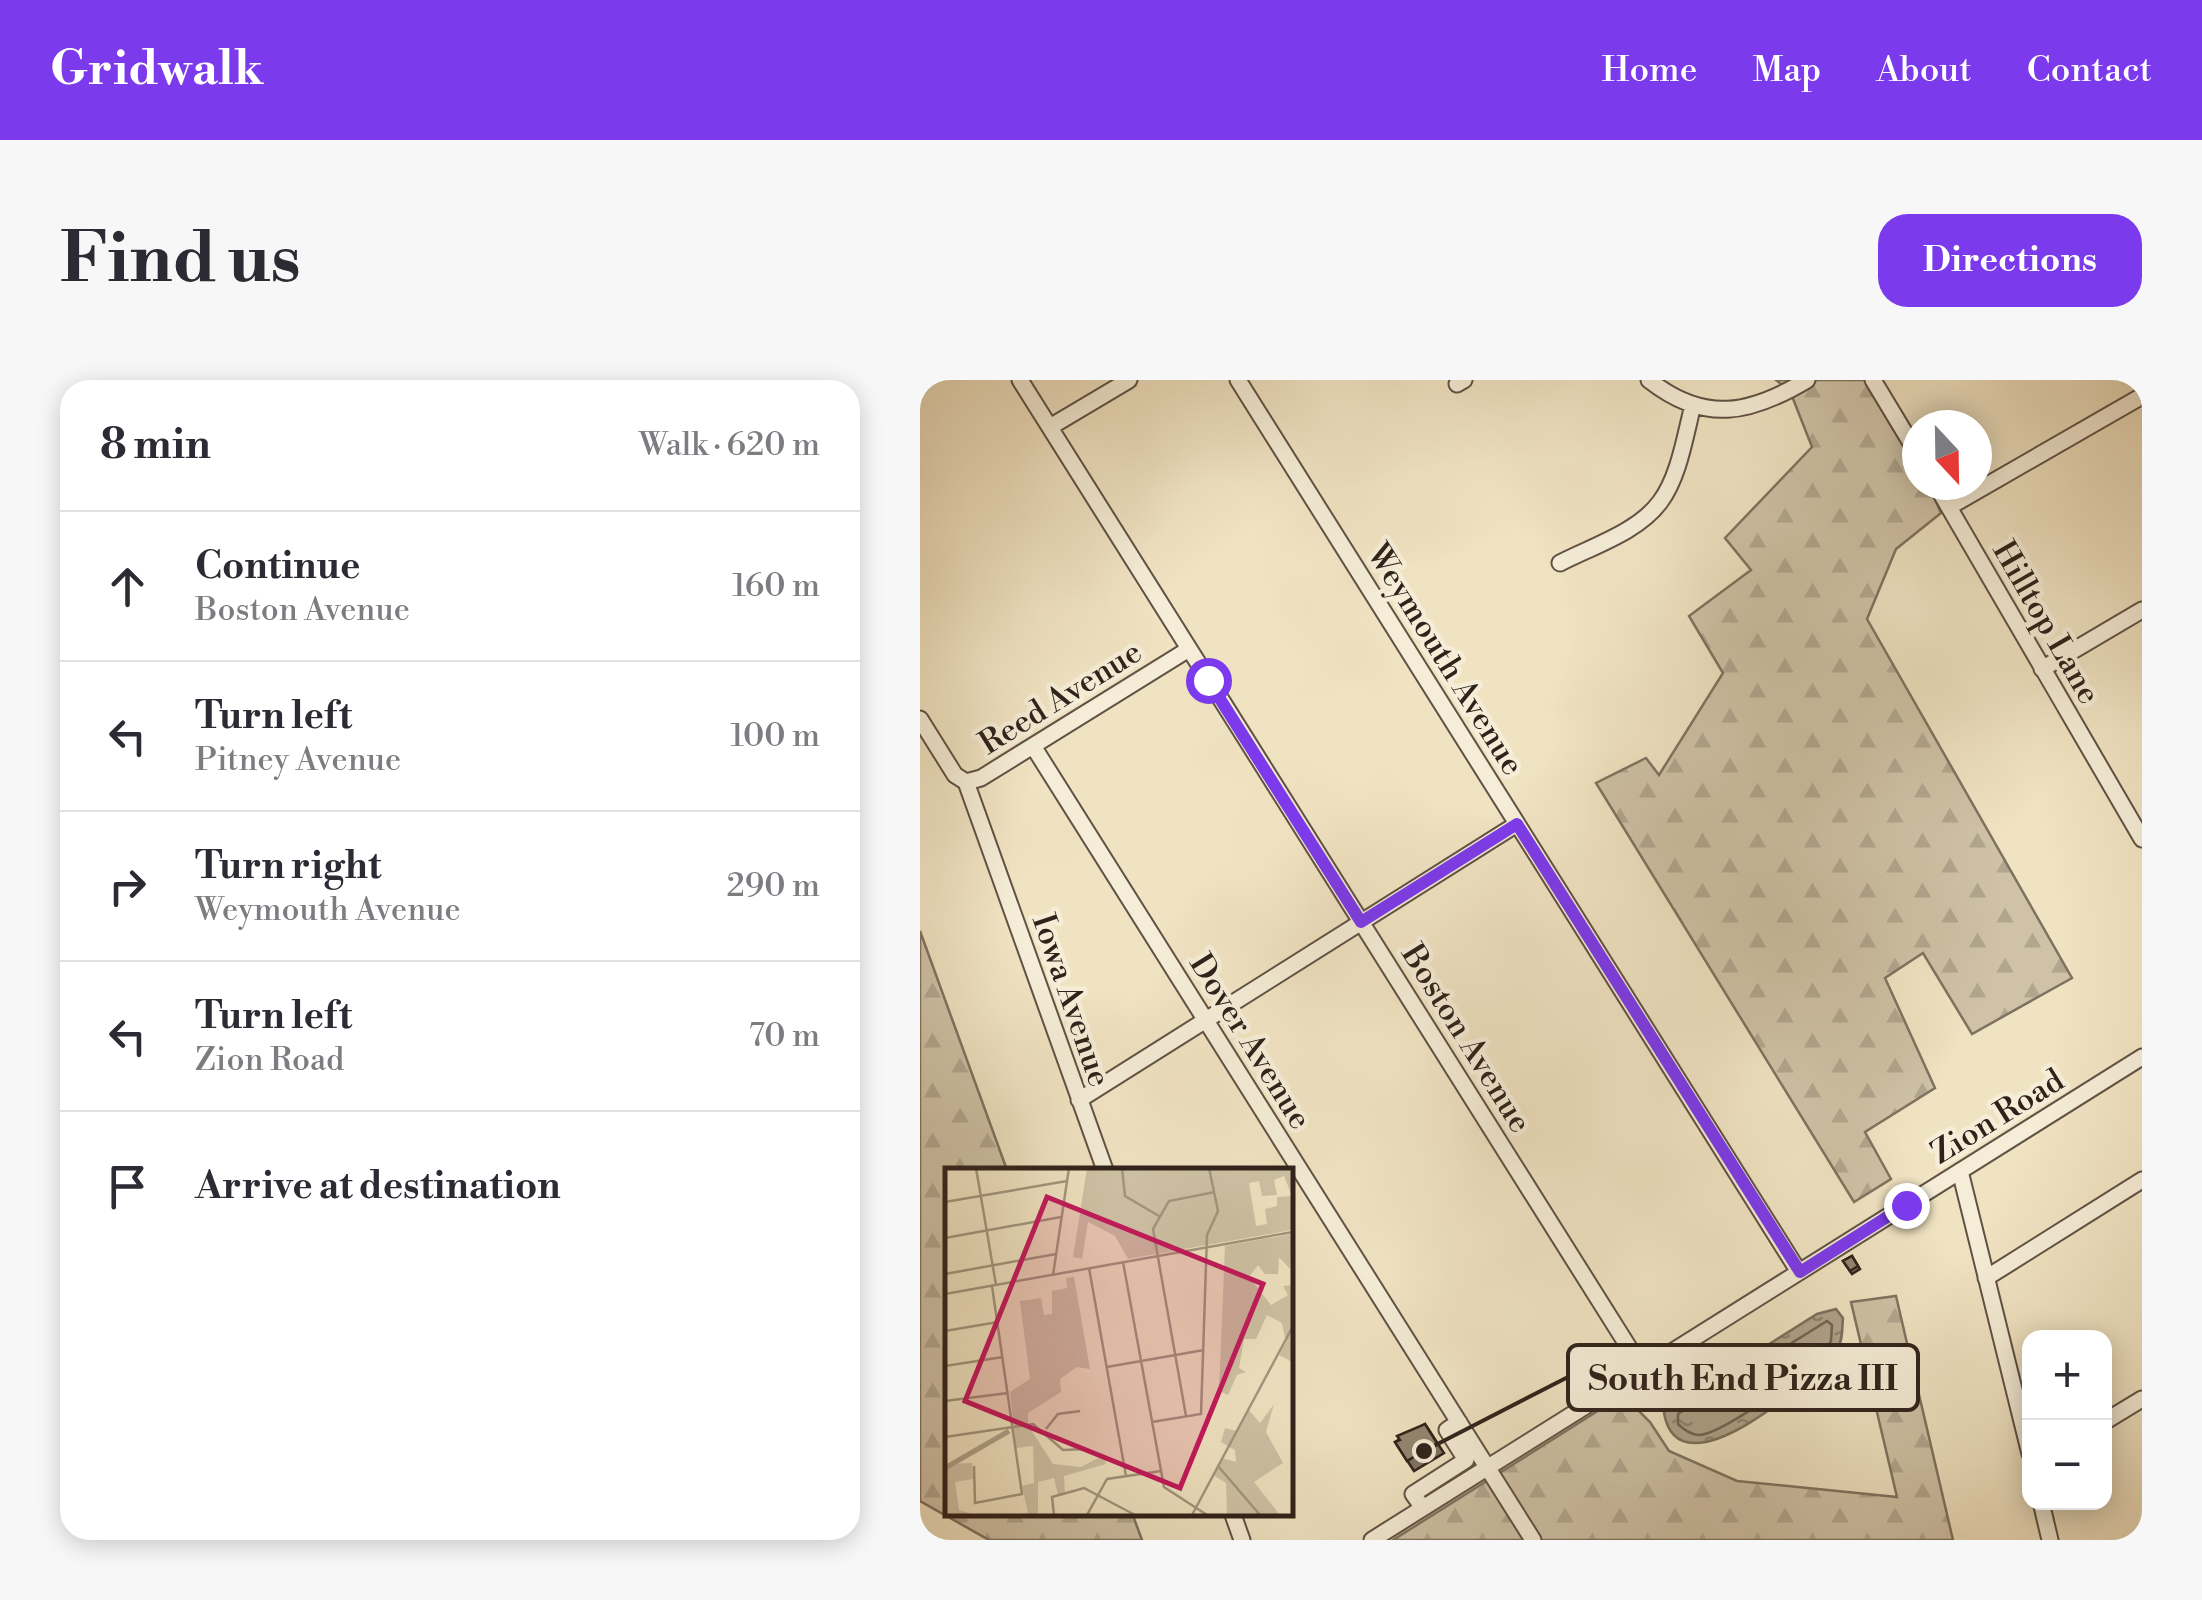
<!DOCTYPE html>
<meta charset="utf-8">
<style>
:root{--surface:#fff;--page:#f7f7f7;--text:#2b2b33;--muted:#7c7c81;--line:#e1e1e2;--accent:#7c3aed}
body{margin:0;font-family:"Libre Bodoni",serif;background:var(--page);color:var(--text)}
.controls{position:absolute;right:30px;bottom:30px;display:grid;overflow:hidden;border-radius:20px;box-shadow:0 5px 25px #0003}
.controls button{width:90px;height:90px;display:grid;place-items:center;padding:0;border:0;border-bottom:2px solid var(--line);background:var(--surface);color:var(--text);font:50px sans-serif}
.compass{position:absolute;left:982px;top:30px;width:90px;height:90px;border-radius:50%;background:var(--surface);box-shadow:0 5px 25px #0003;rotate:158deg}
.stop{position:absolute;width:30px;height:30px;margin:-22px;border:8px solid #7c3aed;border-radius:50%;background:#fff}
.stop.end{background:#7c3aed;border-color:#fff;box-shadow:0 2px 10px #0008}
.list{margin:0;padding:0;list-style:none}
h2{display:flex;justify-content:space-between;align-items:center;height:130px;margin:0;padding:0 40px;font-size:42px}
h2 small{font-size:32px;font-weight:400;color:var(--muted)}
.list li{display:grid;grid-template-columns:65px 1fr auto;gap:30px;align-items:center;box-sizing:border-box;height:150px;padding:0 40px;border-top:2px solid var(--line)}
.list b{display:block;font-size:38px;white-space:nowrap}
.list p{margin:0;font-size:32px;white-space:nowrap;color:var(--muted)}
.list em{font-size:32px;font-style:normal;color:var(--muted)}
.icon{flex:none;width:55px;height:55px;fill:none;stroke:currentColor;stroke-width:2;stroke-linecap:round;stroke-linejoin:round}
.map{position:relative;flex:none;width:1222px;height:1160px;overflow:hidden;border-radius:30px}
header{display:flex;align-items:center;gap:60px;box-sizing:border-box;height:140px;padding:0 50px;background:var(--accent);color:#fff}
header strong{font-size:48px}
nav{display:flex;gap:55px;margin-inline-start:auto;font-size:35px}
.intro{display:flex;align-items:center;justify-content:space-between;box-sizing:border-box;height:240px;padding:0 60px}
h1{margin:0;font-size:70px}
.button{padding:25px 45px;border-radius:30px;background:var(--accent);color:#fff;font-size:35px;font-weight:700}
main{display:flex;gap:60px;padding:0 60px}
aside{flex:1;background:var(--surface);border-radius:30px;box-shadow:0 5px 25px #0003}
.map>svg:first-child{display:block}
</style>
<header>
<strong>Gridwalk</strong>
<nav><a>Home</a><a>Map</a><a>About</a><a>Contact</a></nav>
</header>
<div class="intro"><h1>Find us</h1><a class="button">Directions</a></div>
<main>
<aside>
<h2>8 min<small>Walk · 620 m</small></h2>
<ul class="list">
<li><svg class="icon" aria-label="ahead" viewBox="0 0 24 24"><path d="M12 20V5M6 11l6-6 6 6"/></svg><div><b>Continue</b><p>Boston Avenue</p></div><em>160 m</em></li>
<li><svg class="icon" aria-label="left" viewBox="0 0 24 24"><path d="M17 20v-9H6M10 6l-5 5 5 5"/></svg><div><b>Turn left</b><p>Pitney Avenue</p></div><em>100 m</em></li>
<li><svg class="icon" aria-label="right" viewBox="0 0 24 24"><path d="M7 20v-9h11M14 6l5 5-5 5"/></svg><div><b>Turn right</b><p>Weymouth Avenue</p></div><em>290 m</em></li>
<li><svg class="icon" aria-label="left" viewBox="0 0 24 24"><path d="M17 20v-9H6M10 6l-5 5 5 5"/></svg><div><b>Turn left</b><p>Zion Road</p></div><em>70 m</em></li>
<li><svg class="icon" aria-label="arrive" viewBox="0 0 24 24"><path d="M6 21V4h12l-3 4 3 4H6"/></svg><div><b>Arrive at destination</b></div></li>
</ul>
</aside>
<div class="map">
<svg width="1222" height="1160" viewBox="0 0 1222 1160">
<defs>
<pattern id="forest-firs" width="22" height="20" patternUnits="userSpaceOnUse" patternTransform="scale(2.5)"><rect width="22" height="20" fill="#cfc2a6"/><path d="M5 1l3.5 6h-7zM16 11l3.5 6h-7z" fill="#b2a68e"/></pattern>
<pattern id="water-ripples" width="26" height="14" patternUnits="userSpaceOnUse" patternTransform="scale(2.5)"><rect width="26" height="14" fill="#afa189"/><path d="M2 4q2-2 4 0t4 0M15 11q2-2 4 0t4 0" fill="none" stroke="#8f836f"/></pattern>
</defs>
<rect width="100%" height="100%" fill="#f0e3c2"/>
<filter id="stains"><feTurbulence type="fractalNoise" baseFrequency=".002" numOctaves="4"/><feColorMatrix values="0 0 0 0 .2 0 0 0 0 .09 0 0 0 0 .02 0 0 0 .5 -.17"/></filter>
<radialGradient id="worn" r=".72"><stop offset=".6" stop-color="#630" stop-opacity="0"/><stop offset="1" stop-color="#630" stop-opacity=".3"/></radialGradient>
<!-- forest -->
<path fill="url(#forest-firs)" stroke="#807260" stroke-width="2.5" d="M856,0h97l44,78v27h12l12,28 -45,36 -29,70 205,359 -100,56 -49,-81 -38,25 50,110 -70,44 26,47 -37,23 -258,-419 50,-25 13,17 64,-102 -34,-57 62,-46 -26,-32 87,-91 -22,-56z
M0,551l87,239h-59v342l184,1 10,27h-153l-69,-39z
M976,916l57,244h-560l230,-145 27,27 19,29 68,30 160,16 -46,-195z"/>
<!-- water -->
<path fill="url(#water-ripples)" stroke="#7c6e5d" stroke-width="2.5" d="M916,929l7,9c-1,10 0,23 -6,31 -23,30 -158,149 -173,64l5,-6 148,-93z"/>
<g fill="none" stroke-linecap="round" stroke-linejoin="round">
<!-- shore -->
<path stroke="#706252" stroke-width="2.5" d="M907,941l5,4c0,2 -1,14 -1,16 -12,23 -107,94 -133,94 -8,-1 -15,-6 -20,-11v-10z"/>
<defs>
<path id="minor" d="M100,0l623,990
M318,0l561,892
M729,0c56,44 101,34 158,0
M953,0l44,73
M537,4l7,-4
M130,47l79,-47
M1016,105l206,354
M1029,127l193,-111
M640,183c33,-17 78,-31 100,-61 19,-25 25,-66 33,-97
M1122,289l100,-59
M0,339l35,56 11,7
M113,366l500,794
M159,720l438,-276
M185,790l-139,-388 15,-4 208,-129
M1040,791l70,283
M1066,898l156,-98
M1184,1042l38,-23
M1121,1122l9,38
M503,1128l-10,-14 53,-34 -19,-30 12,-8
M312,1132l10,28
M452,1160l770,-483"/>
</defs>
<!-- minor casing -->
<use href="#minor" stroke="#605245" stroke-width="19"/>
<!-- minor -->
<use href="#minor" stroke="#f5edd7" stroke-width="15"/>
</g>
<!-- wall -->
<path fill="#7f7362" stroke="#30221b" stroke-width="2.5" d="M932,876l8,13 -8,5 -9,-13z
M505,1044l19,29 -30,18 -19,-29z"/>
<!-- building -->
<path fill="#948672" stroke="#30221b" stroke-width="2.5" d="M932,876l6,10 -8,5 -7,-10z
M505,1044l12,19 -30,18 -12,-19 5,-2 -3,-4z"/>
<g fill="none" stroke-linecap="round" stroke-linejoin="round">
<!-- route -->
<path stroke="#7c3aed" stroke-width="12" d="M288,300l153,242 156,-98 283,448 106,-67"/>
</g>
<g text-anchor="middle" stroke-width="9" stroke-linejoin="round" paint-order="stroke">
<!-- street labels -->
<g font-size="32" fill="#30221b" stroke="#f5edd7">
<text transform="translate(1127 242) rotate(60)" y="11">Hilltop Lane</text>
<text transform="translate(526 279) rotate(58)" y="11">Weymouth Avenue</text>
<text transform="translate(140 317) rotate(-32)" y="11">Reed Avenue</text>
<text transform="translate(152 620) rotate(71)" y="11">Iowa Avenue</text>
<text transform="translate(547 658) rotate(58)" y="11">Boston Avenue</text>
<text transform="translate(331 661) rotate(58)" y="11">Dover Avenue</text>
<text transform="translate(1077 736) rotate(-32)" y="11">Zion Road</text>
</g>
</g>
<!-- overview -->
<g transform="translate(25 788)">
<rect width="348" height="348" fill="#f0e3c2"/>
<path d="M142,0h205v62l-164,29 -13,-23 -27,-14 -6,37 -9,-2zM339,8l8,20 -15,1v9l-12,3 2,15 -11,2 -7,-43 10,-2 3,15 15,-1 -3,-15zM347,66l-2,35 -11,-12 -1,17h-13l-7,-9 -9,12 22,28 17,-10 -5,-9 9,-1v77l-13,-7 7,-13 -4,-19 -15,-8 -11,24h-12l-5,29 7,4 -9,3 -9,20 -9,-4 6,-145zM129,109l16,92 -13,-2 -17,12 1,13 -33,21v12l25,39 28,3 23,-12 2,9 -42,12 1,18 -7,1 -4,-17 -16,4v33h-22l12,-2 -6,-27 12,-3 -1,-37 -17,2 -6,-56 20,-13 -10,-78 21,-3 3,17 8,-1v-23l15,-3 -1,-10zM329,236l-8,28 17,31 -29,19 26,33h-53l-1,-32 -13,-8 9,-17 14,4 -1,-12 -14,-8 4,-14 11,3 12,-22 12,14zM27,295l1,16 -18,3 4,28 16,5h-30v-51z" fill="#cfc2a6" fill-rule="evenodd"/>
<path fill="none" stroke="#afa189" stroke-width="5" d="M0,300l64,-37"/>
<path fill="none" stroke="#a3967f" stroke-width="2.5" d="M31,0l20,117M177,0l3,28 34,20M0,34l122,-21M0,70l116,-21M178,94l41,225 43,28M144,100l37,208M0,106l111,-20M108,107l16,-107M0,126l348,-62M0,163l53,-9M0,198l58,-9M162,199l97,-17M0,233l63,-8M241,248l-33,-187 16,-28 46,-9M207,254l49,-8 6,-179 11,-24 -9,-43M101,261l12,-15 22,-3M0,269l88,-13 30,26 23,-1M29,298l1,37 47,-9 -30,-208M273,298l42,49M109,347l-2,-18 32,-9 51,27M142,347l20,-36 54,-8M247,347l101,-189"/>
<path fill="#c2185b" fill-opacity="0.15" stroke="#c2185b" stroke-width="5" d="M102,29l216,87 -83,204 -215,-87z"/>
<rect width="348" height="348" fill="none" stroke="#30221b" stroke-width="5"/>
</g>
<!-- callouts -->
<path fill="none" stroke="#30221b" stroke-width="4" d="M504 1071L648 997"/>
<circle fill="#30221b" stroke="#f5edd7" stroke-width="4" cx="504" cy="1071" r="10"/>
<rect fill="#f5edd7" stroke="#30221b" stroke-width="4" x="648" y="965" width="350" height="65" rx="10"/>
<g font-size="35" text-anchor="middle" font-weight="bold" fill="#30221b">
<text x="823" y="1010">South End Pizza III</text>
</g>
<rect width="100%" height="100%" filter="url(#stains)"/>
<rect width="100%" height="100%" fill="url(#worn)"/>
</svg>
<div class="controls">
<button>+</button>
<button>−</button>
</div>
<svg class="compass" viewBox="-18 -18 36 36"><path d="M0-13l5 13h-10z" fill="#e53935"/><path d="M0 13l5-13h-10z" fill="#7c7c81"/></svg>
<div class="stop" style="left:288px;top:300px"></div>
<div class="stop end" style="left:986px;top:825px"></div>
</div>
</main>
